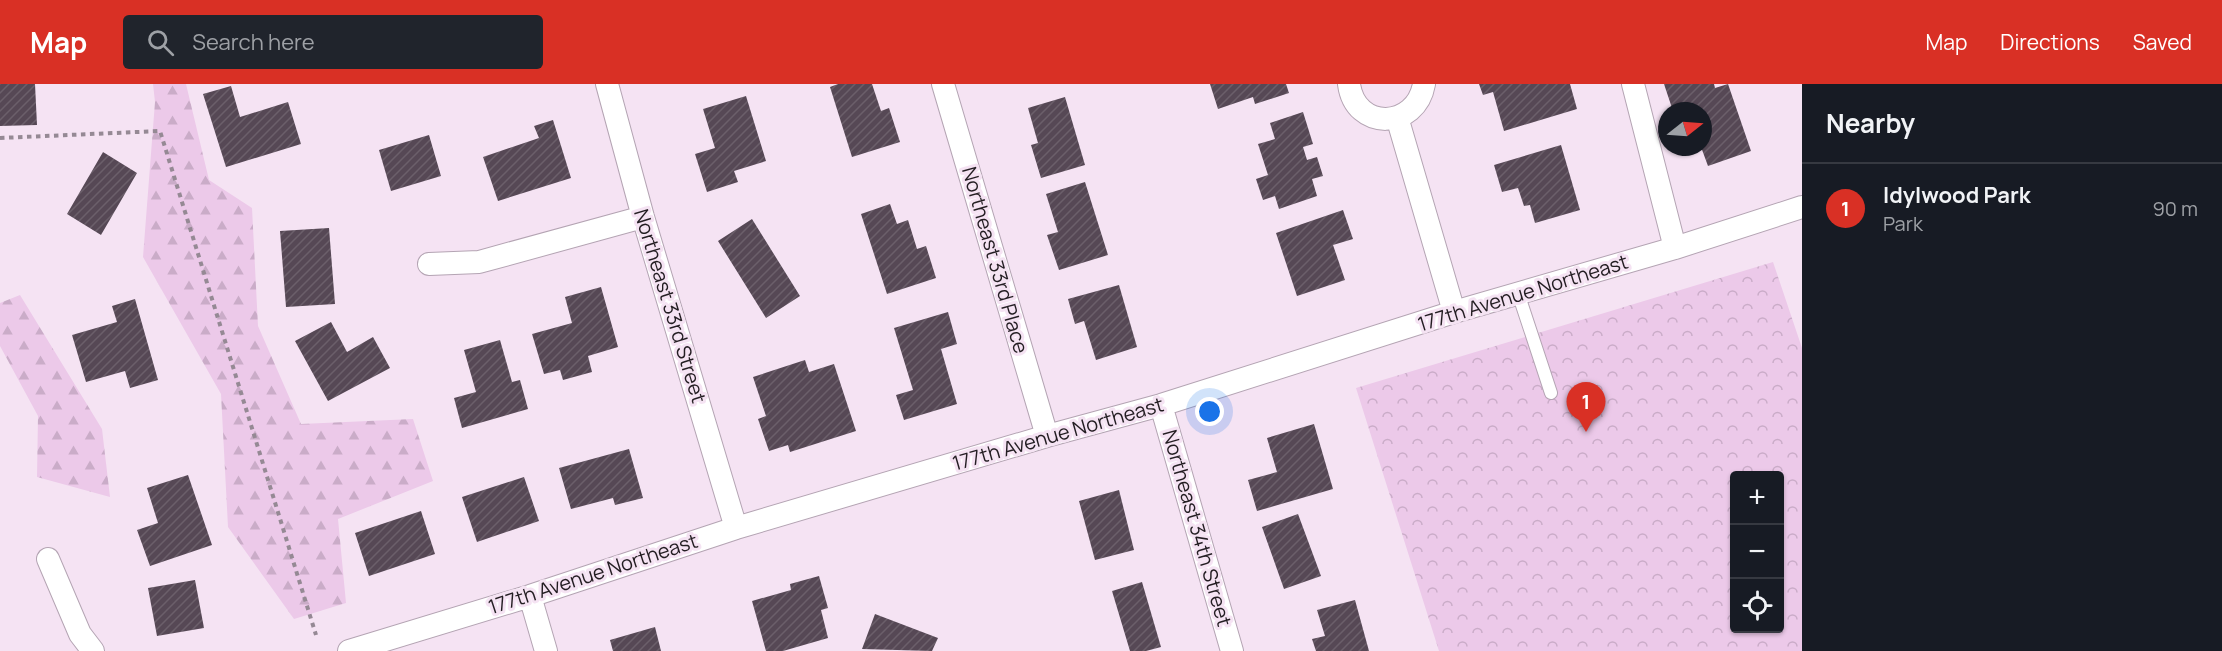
<!DOCTYPE html>
<meta charset="utf-8">
<style>
:root{--surface:#171b24;--page:#20242c;--text:#f1f3f6;--muted:#9ea1a6;--line:#363941;--accent:#d93025}
body{margin:0;font-family:Manrope,sans-serif;background:var(--page);color:var(--text)}
.controls{position:absolute;right:18px;bottom:18px;display:grid;overflow:hidden;border-radius:6px;box-shadow:0 2px 4px #0004}
.controls button{width:54px;height:54px;display:grid;place-items:center;padding:0;border:0;border-bottom:2px solid var(--line);background:var(--surface);color:var(--text);font:30px sans-serif}
.compass{position:absolute;left:1658px;top:18px;width:54px;height:54px;border-radius:50%;background:var(--surface);box-shadow:0 2px 4px #0004;rotate:73deg}
.you{position:absolute;left:1210px;top:328px;width:21px;height:21px;margin:-15px;border:4px solid #fff;border-radius:50%;background:#1a73e8;box-shadow:0 0 0 9px #1a73e833}
.badge{display:grid;place-items:center;width:39px;height:39px;border-radius:50%;background:var(--accent);color:#fff;font-size:20px;font-weight:700}
.pin{position:absolute;translate:-50% -50px;filter:drop-shadow(0 2px 3px #0008)}
.pin::after{content:'';position:absolute;top:32px;width:21px;height:18px;background:inherit;clip-path:polygon(0 0,100% 0,50% 100%)}
.list{margin:0;padding:0;list-style:none}
h2{display:flex;justify-content:space-between;align-items:center;height:78px;margin:0;padding:0 24px;font-size:26px}
h2 small{font-size:20px;font-weight:400;color:var(--muted)}
.list li{display:grid;grid-template-columns:39px 1fr auto;gap:18px;align-items:center;box-sizing:border-box;height:90px;padding:0 24px;border-top:2px solid var(--line)}
.list b{display:block;font-size:22px;white-space:nowrap}
.list p{margin:0;font-size:20px;white-space:nowrap;color:var(--muted)}
.list em{font-size:20px;font-style:normal;color:var(--muted)}
.icon{flex:none;width:33px;height:33px;fill:none;stroke:currentColor;stroke-width:2;stroke-linecap:round;stroke-linejoin:round}
.map{position:relative;flex:none;width:1802px;height:567px;overflow:hidden}
header{display:flex;align-items:center;gap:36px;box-sizing:border-box;height:84px;padding:0 30px;background:var(--accent);color:#fff}
header strong{font-size:28px}
nav{display:flex;gap:33px;margin-inline-start:auto;font-size:21px}
.search{width:420px;height:54px;background:var(--page);display:flex;align-items:center;gap:15px;box-sizing:border-box;padding:0 21px;border-radius:6px;color:var(--muted);font-size:22px}
main{display:flex}
aside{flex:1;background:var(--surface)}
.map>svg:first-child{display:block}
</style>
<header>
<strong>Map</strong>
<div class="search"><svg class="icon" aria-label="search" viewBox="0 0 24 24"><circle cx="10" cy="10" r="6"/><path d="M15 15l6 6"/></svg>Search here</div>
<nav><a>Map</a><a>Directions</a><a>Saved</a></nav>
</header>
<main>
<div class="map">
<svg width="1802" height="567" viewBox="0 0 1802 567">
<defs>
<pattern id="forest-firs" width="22" height="20" patternUnits="userSpaceOnUse" patternTransform="scale(1.5)"><rect width="22" height="20" fill="#ecc9e9"/><path d="M5 1l3.5 6h-7zM16 11l3.5 6h-7z" fill="#caacc8"/></pattern>
<pattern id="park-crowns" width="20" height="18" patternUnits="userSpaceOnUse" patternTransform="scale(1.5)"><rect width="20" height="18" fill="#ecc9e9"/><path d="M2 6a3 3 0 1 1 6 0M12 15a3 3 0 1 1 6 0" fill="none" stroke="#caacc8"/></pattern>
<pattern id="building-hatch" width="6" height="6" patternUnits="userSpaceOnUse" patternTransform="scale(1.5)"><rect width="6" height="6" fill="#564855"/><path d="M-1 1l2-2M0 6l6-6M5 7l2-2" fill="none" stroke="#6b5f6a"/></pattern>
</defs>
<rect width="100%" height="100%" fill="#f5e3f3"/>
<!-- forest -->
<path fill="url(#forest-firs)" d="M153,0h33l23,96 43,28 6,118 43,98 112,-5 20,62 -95,38 8,84 -52,16 -66,-92 -7,-133 -78,-137 12,-155z
M20,211l82,134 8,68 -73,-20 1,-61 -38,-70v-43z"/>
<!-- park -->
<path fill="url(#park-crowns)" fill-rule="evenodd" d="M1773,178l29,86v303h-363l-83,-263zM1734,392h46v152h-46z"/>
<!-- building -->
<path fill="url(#building-hatch)" d="M0,0h35l2,41 -37,1z
M838,0h34l9,27 8,-3 11,34 -48,15 -22,-70z
M1210,0h76l3,9 -34,11 -2,-7 -35,12z
M1479,0h91l7,25 -73,22 -11,-39 -10,3z
M1664,0h50l1,4 13,-4 23,67 -43,15 -7,-19h2v-36h-30z
M231,2l9,31 48,-15 13,42 -75,23 -23,-73z
M746,12l20,65 -32,10 4,11 -31,10 -12,-38 20,-6 -12,-39z
M1065,13l20,68 -44,13 -10,-33 7,-2 -10,-35z
M1303,28l10,32 -10,3 4,13 10,-3 6,19 -11,3 5,17 -38,13 -4,-13 -12,4 -7,-21 12,-4 -10,-31 17,-5 -5,-16z
M553,36l18,58 -73,23 -15,-44 56,-19 -5,-12z
M429,51l12,41 -50,15 -12,-41z
M1561,61l19,65 -45,13 -5,-18 -6,1 -6,-18 -16,4 -8,-27z
M103,68l34,21 -36,62 -34,-21z
M1085,98l23,73 -49,15 -12,-35 11,-3 -12,-38z
M890,120l7,20 11,-4 9,29 9,-3 10,32 -49,16 -26,-80z
M1343,126l10,29 -20,6 12,35 -48,16 -21,-63z
M752,135l48,77 -34,22 -48,-77z
M329,144l6,76 -49,3 -6,-76z
M1119,201l18,62 -41,13 -12,-39 -9,3 -7,-25z
M601,203l17,60 -30,9 4,16 -29,8 -3,-10 -16,4 -12,-40 40,-11 -7,-26z
M135,215l23,81 -28,8 -5,-17 -39,11 -14,-47 45,-13 -5,-16z
M948,228l9,32 -16,5 16,55 -53,16 -8,-25 17,-5 -19,-62z
M331,238l16,30 26,-15 17,31 -62,33 -33,-60z
M500,256l12,42 8,-2 8,29 -66,19 -8,-30 22,-6 -12,-42z
M805,276l4,12 25,-8 22,67 -66,21 -2,-7 -19,6 -11,-32 8,-3 -13,-39z
M1314,340l19,65 -76,22 -9,-31 29,-8 -10,-34z
M629,365l14,49 -28,7 -2,-7 -42,11 -12,-41z
M188,391l24,70 -62,21 -13,-36 21,-7 -11,-35z
M524,393l15,44 -62,21 -15,-45z
M1119,406l15,60 -39,10 -16,-59z
M421,427l14,43 -66,22 -14,-43z
M1298,430l23,62 -37,13 -22,-62z
M819,492l9,32 -7,2 7,28 -45,13h-17l-14,-50 39,-11 -1,-6z
M195,496l9,48 -47,8 -9,-48z
M1142,498l19,65 -15,4h-16l-18,-60z
M1355,516l14,51h-53l-4,-12 13,-3 -8,-26z
M875,530l63,24 -6,13 -70,-2z
M655,543l6,24h-48l-3,-11z"/>
<g fill="none" stroke-linecap="round" stroke-linejoin="round">
<defs>
<path id="service" d="M1518,209l33,100"/>
<path id="minor" d="M607,0l36,133 93,311
M943,0l104,352
M1349,0c6,47 67,46 75,0
M1633,0l42,164
M1397,33l57,195
M429,180l50,-2 164,-45
M1161,321l71,246
M48,475l32,75 13,17
M530,512l16,55
M349,567l181,-55 206,-68 311,-92 114,-31 293,-93 221,-64 127,-41"/>
</defs>
<!-- service casing -->
<use href="#service" stroke="#b4a4b3" stroke-width="14"/>
<!-- minor casing -->
<use href="#minor" stroke="#b4a4b3" stroke-width="24"/>
<!-- path -->
<path stroke="#958994" stroke-width="4" stroke-dasharray="4.5 4.5" stroke-linecap="butt" d="M0,54l160,-7 156,504"/>
<!-- service -->
<use href="#service" stroke="#fff" stroke-width="12"/>
<!-- minor -->
<use href="#minor" stroke="#fff" stroke-width="22"/>
</g>
<g text-anchor="middle" stroke-width="6" stroke-linejoin="round" paint-order="stroke">
<!-- street labels -->
<g font-size="20" fill="#231d22" stroke="#f5e3f3">
<text transform="translate(995 176) rotate(74)" y="7">Northeast 33rd Place</text>
<text transform="translate(1523 209) rotate(-17)" y="7">177th Avenue Northeast</text>
<text transform="translate(670 222) rotate(73)" y="7">Northeast 33rd Street</text>
<text transform="translate(1058 350) rotate(-16)" y="7">177th Avenue Northeast</text>
<text transform="translate(1197 444) rotate(74)" y="7">Northeast 34th Street</text>
<text transform="translate(593 490) rotate(-18)" y="7">177th Avenue Northeast</text>
</g>
</g>
</svg>
<div class="controls">
<button>+</button>
<button>−</button>
<button><svg class="icon" aria-label="locate" viewBox="0 0 24 24"><circle cx="12" cy="12" r="6"/><path d="M12 2v4M12 18v4M2 12h4M18 12h4"/></svg></button>
</div>
<svg class="compass" viewBox="-18 -18 36 36"><path d="M0-13l5 13h-10z" fill="#e53935"/><path d="M0 13l5-13h-10z" fill="#9ea1a6"/></svg>
<div class="you"></div>
<div class="pin badge" style="left:1586px;top:348px">1</div>
</div>
<aside>
<h2>Nearby<small></small></h2>
<ul class="list">
<li><span class="badge">1</span><div><b>Idylwood Park</b><p>Park</p></div><em>90 m</em></li>
</ul>
</aside>
</main>
